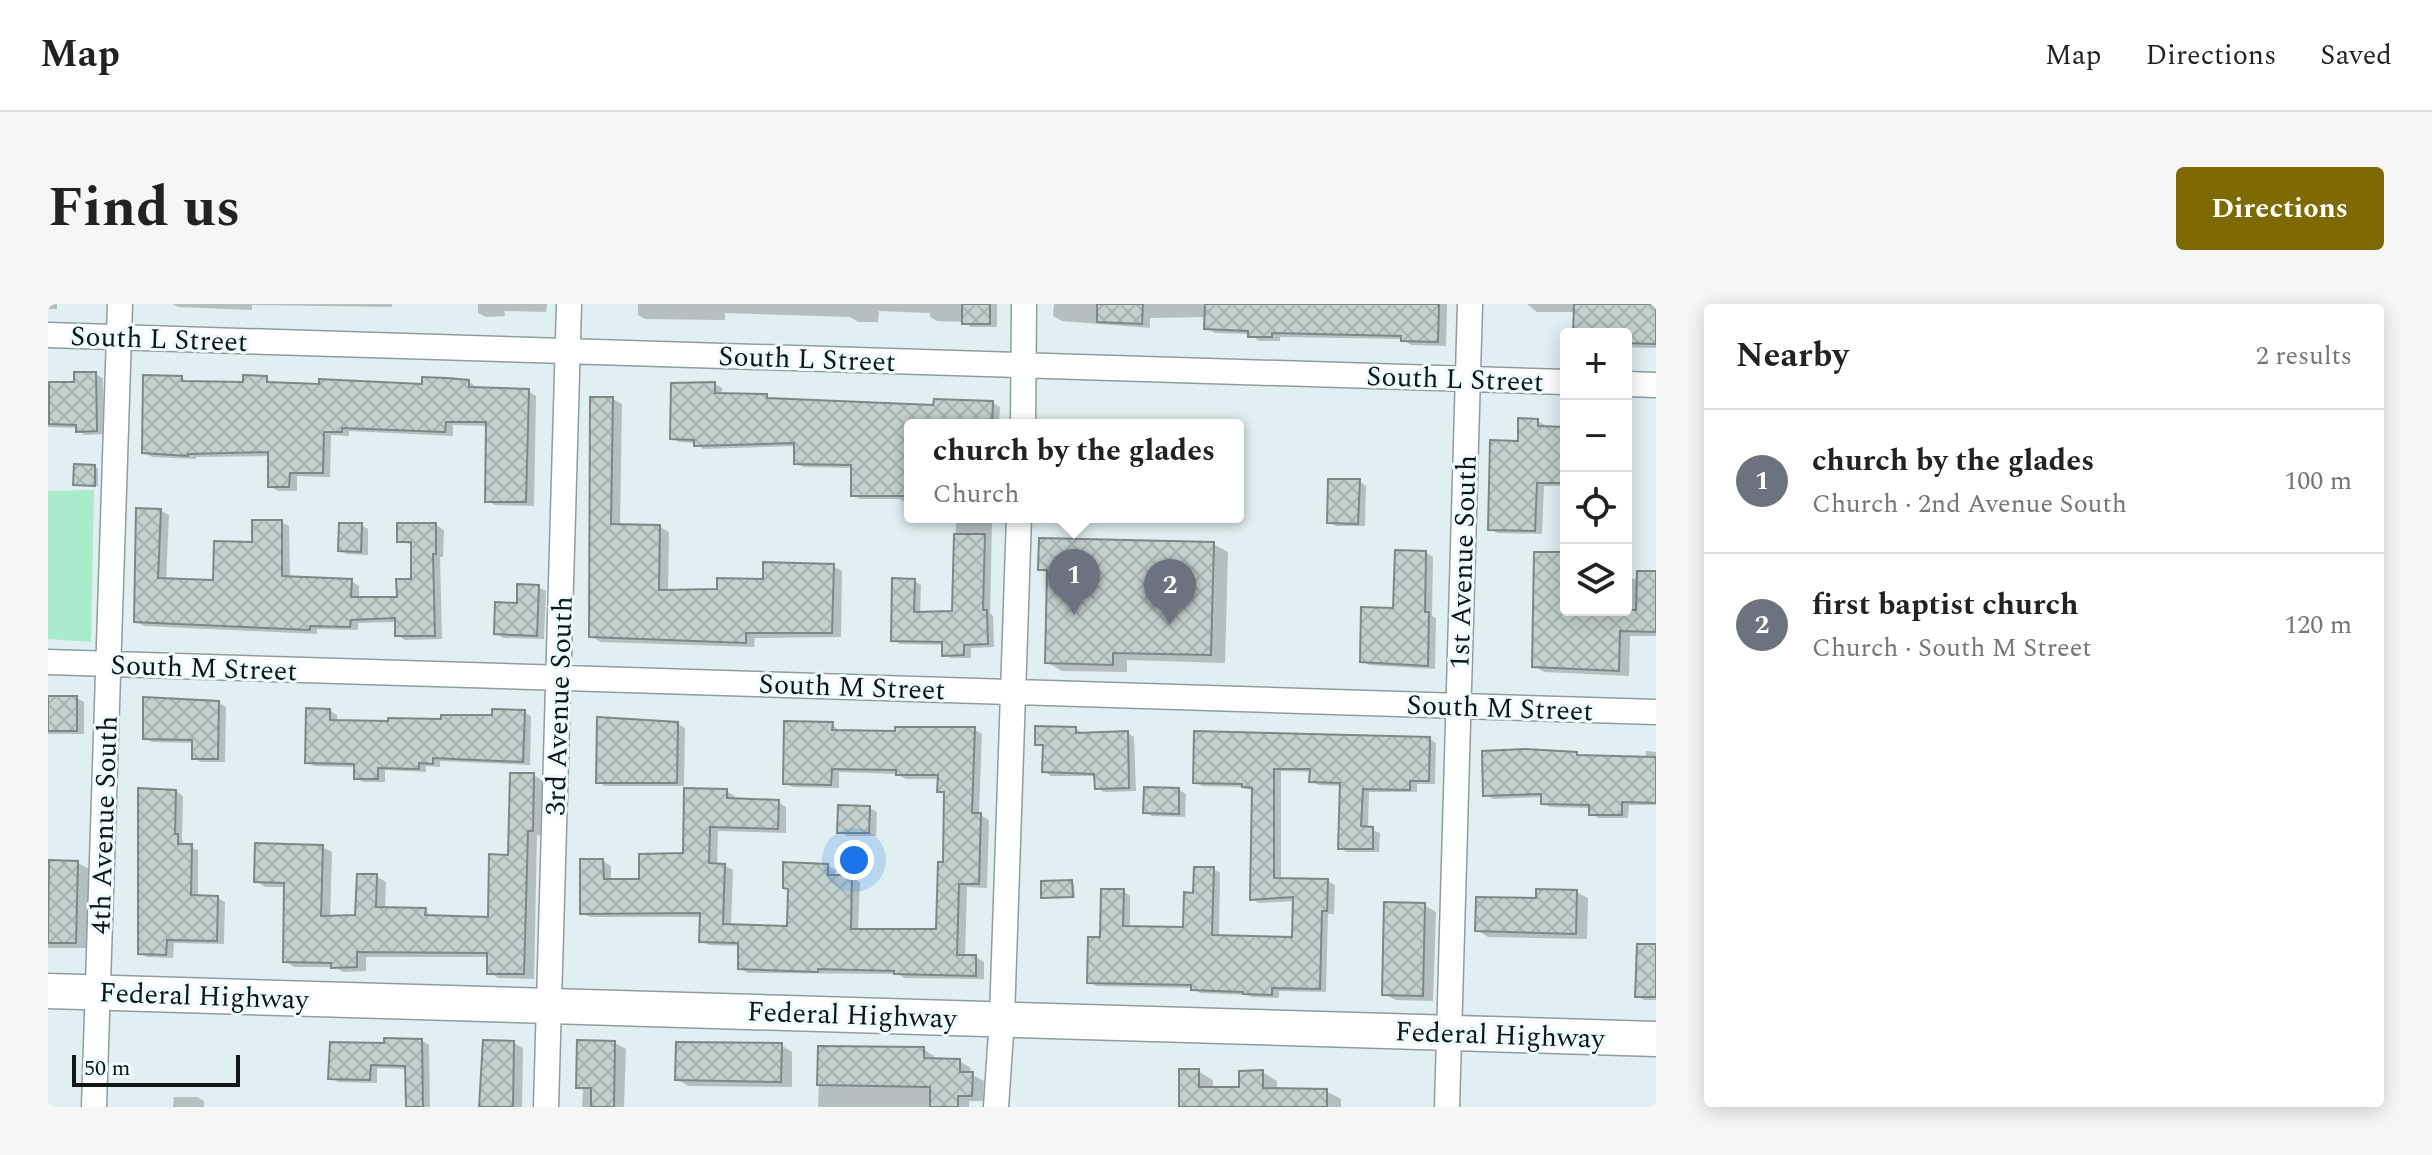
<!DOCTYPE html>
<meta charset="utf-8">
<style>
:root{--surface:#fff;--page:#f6f6f6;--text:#222;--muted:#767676;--line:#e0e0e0;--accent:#7f6a02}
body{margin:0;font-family:Spectral,serif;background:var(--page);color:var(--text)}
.controls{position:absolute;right:24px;top:24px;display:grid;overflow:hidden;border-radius:8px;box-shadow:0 4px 20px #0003}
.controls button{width:72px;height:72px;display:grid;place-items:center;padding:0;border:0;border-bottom:2px solid var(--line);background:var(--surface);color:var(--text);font:40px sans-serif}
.scale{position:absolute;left:24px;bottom:20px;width:168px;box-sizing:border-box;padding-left:8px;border:4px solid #101515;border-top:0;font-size:22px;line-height:28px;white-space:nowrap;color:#101515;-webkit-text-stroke:6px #edfcfe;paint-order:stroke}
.you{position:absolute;left:806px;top:556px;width:28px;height:28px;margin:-20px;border:6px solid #fff;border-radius:50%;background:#1a73e8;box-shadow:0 0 0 12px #1a73e833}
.badge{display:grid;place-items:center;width:52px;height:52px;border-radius:50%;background:var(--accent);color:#fff;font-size:26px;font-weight:700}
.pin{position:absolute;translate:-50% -66px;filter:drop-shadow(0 2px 4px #0008)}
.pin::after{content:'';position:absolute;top:42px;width:28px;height:24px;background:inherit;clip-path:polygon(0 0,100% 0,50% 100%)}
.popup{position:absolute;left:856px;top:115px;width:340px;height:104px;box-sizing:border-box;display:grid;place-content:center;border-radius:8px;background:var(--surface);filter:drop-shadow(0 2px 6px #0005);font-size:26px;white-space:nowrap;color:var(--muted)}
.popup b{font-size:30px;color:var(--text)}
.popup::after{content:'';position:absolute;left:50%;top:100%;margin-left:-16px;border:16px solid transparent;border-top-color:var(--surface)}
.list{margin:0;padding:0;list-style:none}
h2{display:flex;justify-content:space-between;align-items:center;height:104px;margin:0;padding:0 32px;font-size:34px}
h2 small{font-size:26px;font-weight:400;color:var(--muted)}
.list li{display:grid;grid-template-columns:52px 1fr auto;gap:24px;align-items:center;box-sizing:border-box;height:144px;padding:0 32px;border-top:2px solid var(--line)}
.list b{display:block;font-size:30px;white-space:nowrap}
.list p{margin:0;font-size:26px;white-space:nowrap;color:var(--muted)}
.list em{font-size:26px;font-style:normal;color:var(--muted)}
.icon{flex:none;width:44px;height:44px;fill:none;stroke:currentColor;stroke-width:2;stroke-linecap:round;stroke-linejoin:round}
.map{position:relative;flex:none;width:1608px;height:803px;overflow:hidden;border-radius:8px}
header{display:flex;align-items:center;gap:48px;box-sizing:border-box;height:112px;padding:0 40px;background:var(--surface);border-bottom:2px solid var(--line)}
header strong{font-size:38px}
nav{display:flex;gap:44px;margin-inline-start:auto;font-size:28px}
.intro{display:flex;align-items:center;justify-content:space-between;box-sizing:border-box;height:192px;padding:0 48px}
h1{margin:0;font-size:56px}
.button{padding:20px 36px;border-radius:8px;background:var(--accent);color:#fff;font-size:28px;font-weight:700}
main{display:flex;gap:48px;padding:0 48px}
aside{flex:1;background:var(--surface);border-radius:8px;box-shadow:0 4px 20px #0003}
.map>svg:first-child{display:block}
</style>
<header>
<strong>Map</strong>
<nav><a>Map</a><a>Directions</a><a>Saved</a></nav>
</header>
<div class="intro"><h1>Find us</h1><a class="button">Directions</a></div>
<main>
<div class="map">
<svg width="1608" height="803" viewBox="0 0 1608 803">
<defs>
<pattern id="building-cross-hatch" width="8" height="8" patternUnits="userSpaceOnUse" patternTransform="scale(2)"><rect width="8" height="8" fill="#c2d1ce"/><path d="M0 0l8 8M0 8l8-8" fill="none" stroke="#a6b3b0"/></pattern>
</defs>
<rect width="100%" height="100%" fill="#e0eff1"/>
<!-- green -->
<path fill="#a8ecca" d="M46,186l-3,152 -43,-3v-148z"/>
<!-- shadow -->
<path fill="#0003" d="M0,0h9v5h-9z
M125,0h219v3l-140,-2v5l-74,-3z
M430,0h69l-1,8 -42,-1 1,5 -19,1 -8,-4z
M590,0h359v23h-26l-7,-5 -27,-1 -7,-4v-4l-51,-2 -1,11h-20l-8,-5 -125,-4v7l-80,-1 -7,-4z
M1006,0h393l-1,42 -35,-1 -8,-6 -123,-2v4h-21l-9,-7 -35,-1 -9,-5 1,-11 -57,1v10l-88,-7 -9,-5z
M1479,0h129v44l-30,-1v-13h-51l1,-22h-39z
M47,70l8,4 1,56 -19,1 -7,-4v-3l-30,-1v-46h29z
M133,74l9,5 54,1 22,-6 8,7 150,1 45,-4 8,5v3l51,1 8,5 -2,110 -39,-1 -8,-5 1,-74 -35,-1v11l-104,-5v5l-18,-1 -1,42 -33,-1v15h-19l-8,-5v-30l-74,1v2l-44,-2 -8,-5z
M667,80l7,4v7l44,1 8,4 161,7 58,-4 7,4 -1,18h-89v80l-11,-6h-39l-7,-4v-27l-50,-1 -7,-4v-17l-93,3 -7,-6 -17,-1 -7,-4z
M565,95l9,5 -2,122 40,1 9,5 -1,60 51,-1 114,-25 9,5 -1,66 -86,1 -1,9 -153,-5 -10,-6z
M1489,117l8,4v3l21,2v56h-22l-2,48 -45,-1 -7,-4 30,-86z
M47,163l3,2v17l-23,-2z
M1311,177l7,5 -1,40h-29l-7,-5z
M113,207l8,4 -3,66 49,1 66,-60 8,4 1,52 61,3 8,5v13h40l14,-18v-36l-14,-4 37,-16 8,5 -1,27h-3l2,82 -37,1 -8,-5v-13l-39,1v7l-41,-1v5l-173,-8 -8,-5z
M898,213h50v3h-4l-2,93 3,3 1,31 -23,1v10h-20l-7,-4v-9l-44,-1 -7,-4 21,-59 7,4 -1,29 34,-1 2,-94z
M313,221l7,4v26l-21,-1 -7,-4z
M1165,240l15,8 -3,111 -98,-3v12l-65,-1 -15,-9 2,-88 -9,-5z
M1378,249l7,4 -1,59 4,2 -1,51 -66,-4 -7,-4 33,-51z
M1518,250v56h60v-32l12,1 18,-6v63h-26l-1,40 -85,-4 -10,-6z
M490,283l8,4 -2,48 -41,-1 -7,-5z
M0,394h28l8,4v32h-36z
M171,399l7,4 -1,55h-24l-7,-4v-15l-42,-1 -7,-4z
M282,407l7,4v7l106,-1 51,-4 30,-5 7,4 -1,49 -90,-4v6l-14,-1v6l-41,-2v12h-22l-7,-4v-11l-42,-1 -7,-4z
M630,420l7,4 -1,58h-79l-7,-4z
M784,420l8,8 57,1 77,-4 8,5 -3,80 10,6 -2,68 -20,-1 -2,70h11l8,5v17l-80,-1 -5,-4 -151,-1 -8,-5v-22l-31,-1 -8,-5 1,-23h-112l-8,-4 21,-52 8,5v15h30l44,-26 41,-64 9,5 -1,5 44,1 8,5v26l-68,-2 -1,34 8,1 8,4 -2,56 58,2 1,-38 -5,-3 43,-21 8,4 -1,7h17l8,5 -2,49h80l7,-67 1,-69 -7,-4v-12h-33l-10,-5 -57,-2v16l-46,-1 -8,-4z
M1028,425l7,4h44l7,4 2,54 -32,1 -7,-4 -1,-12h-45l-7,-5 1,-23 -8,-4z
M1381,435l7,4 -1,41h-18v8h-48l-1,36 12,5 -1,19h-32l-7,-4 2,-62 -23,-1 -8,-4 1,-9 -31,-1v109l46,1 8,4 -1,29h-6l-2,78 -47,-1v7l-27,-1 -5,-2 -47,-2 -7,-5 -97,-2 -7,-5 13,-42 21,-48 7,5v32l55,1 10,-34 18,-26 7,4 -1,64 75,2 1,-38 -36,2 -7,-4 2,-109 -8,-3 -44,-1 -7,-4z
M1598,447l10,1v53h-27l-1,13h-30l-7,-5v-5l-41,-1 -7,-4v-6l-50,2 -8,-4 92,-41 6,4 62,1z
M486,471l9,6 -1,55 -5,-1 -3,144 -36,-1 -9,-6v-15h-123v14l-23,1 -8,-5h-41l-9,-6 1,-74h-21l-9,-6 66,-34 10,5 -2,66 27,-1 19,-41 10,6 -1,27 40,1 9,8 56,1z
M1131,486l7,4 -1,23 -33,-1 -7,-4z
M128,487l7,5 -1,43 2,7 14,4v47l20,1 7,4 -1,42 -50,-1 -1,15 -26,-1 -7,-4z
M822,504l7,4 -1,24h-29l-8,-5z
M0,558l30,1 11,6 -2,79h-39z
M1023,578l3,2 1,14 -32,-1z
M1528,588l12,6 -1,41 -99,-2 -11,-7 61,-30z
M1376,601l12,7 -3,89 -37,-1 -12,-6z
M1608,642v54h-12l-7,-4z
M374,737l7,4 1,62h-22l-1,-38 -30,-1v15l-39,-1 -7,-4 55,-32z
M466,739l9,5 -1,59h-41z
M567,739l11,6 -2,58h-42l1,-17 -5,-3z
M733,741l11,7v35l-104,-1 -11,-7z
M772,744l103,1 11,7v4l25,1 12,7 -1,6 14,7 -1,20h-14v6h-151z
M1150,767l15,9v9l28,1 21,-18 15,9v9l49,1 15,8v8h-160z
M126,793h23l7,4v6h-31z"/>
<!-- building -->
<path fill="url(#building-cross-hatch)" stroke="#7b8886" stroke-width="2" d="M914,0h28v20h-28z
M1049,0h46l-1,20 -45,-2z
M1157,0h234l-1,38 -37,-1v-5l-129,-3v4h-24v-6l-44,-2z
M1526,0h82v40l-30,-1v-9h-53z
M26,68h22l1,59 -21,1v-7l-27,-1v-42h25z
M95,71l39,1v5l61,1v-7l24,1v6l52,2v-5l103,5v-7l25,1 22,2v7l60,2 -3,113h-41l1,-80h-40l-1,10 -103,-4v4h-18l-1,41h-33l-1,14h-21v-35l-80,2v2l-46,-3z
M667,78v11l52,1v4l166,7 1,-6 59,2 -1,24h-82v71h-59v-31l-57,-1v-21l-100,3v-6l-24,-1 1,-56z
M542,93h23l-2,127 49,1 -1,65 58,-1v-11l46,1v-17l71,2 -2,69h-86v10l-157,-6z
M1470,114l20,1v7l28,1v56h-29l-2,48 -47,-1 2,-90 28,1z
M26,160l21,1v21l-22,-1z
M1280,175h32l-2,45 -31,-1z
M88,204l25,1 -3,69 55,2 1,-39 38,1v-22h30v56l70,3 -1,18h46l-1,-18h15v-37h-14v-19h39v31h-3l2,82h-40v-18l-44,2 -1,7 -40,-1v4l-176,-8z
M291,219h23l-1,29 -23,-1z
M906,230h31l-2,76h4l1,34 -24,1v10l-22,1v-14l-51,-1 1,-63 23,1 -1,33 38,-1z
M991,234l175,4 -3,113 -98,-2v12l-68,-2 2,-93h-9z
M1347,246l31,1 -1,61h4l-1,54 -68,-4 1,-55 32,1z
M1486,248h32v58h70l1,-39h19v61l-36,-1 -1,40 -87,-4z
M469,280l22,1 -2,51 -43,-2 1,-32 22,1z
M0,392h29v35h-29z
M95,393l76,4 -1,58h-26v-19l-49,-1z
M258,404l24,1v11l58,1v-3l53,1v-4h51v-6l33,1 -2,52 -90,-4v6l-14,-1v6l-41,-1v11h-24v-15l-49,-1z
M549,413l81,5 -1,61h-81z
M736,417l49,1 -1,8 63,1v-4h80l-3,86h9l-2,71h-20l-2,71h19v21l-82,-2v-3l-76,-2v3l-80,-3v-26l-39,-1 1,-29 -120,1v-55h23l1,20h35v-25l44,-1 1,-65 43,1v9l52,2 -1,29 -68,-2 -1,36 16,1 -2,60 64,2 1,-37 -5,-1v-26l45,2v11h24l-1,54h85l2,-67h5l1,-70h-7l1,-17h-42v-5l-64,-1 -1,16 -48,-1z
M987,422l41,1v6l52,-2 1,57 -34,1 -1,-15 -52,-2 1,-27h-8z
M1146,427l236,6 -1,44h-19v9l-47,-1 -2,37 12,1v22h-35l2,-66 -31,-1 1,-13h-36v109l54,1 -1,32h-5l-2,78 -48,-1v7l-29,-1v-2l-52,-2v-5l-104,-2 1,-46h12l1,-48h23l-1,37 60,1 1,-35 9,1 1,-26h20l-2,68 80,2 1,-40 -43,3 2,-112 -10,-1v-3l-49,-1z
M1477,445l52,3v3l79,2v46l-34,-1v13h-33v-10l-48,-1v-10l-58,2 -1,-45z
M462,469h24l-1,58h-5l-4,143h-37v-21l-130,-1v15l-26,1v-5l-48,-1 1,-79 -30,-1 1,-39 68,2 -2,71 34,-1 2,-41h20l-1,33 50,1 -1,7 63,2 1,-63 19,1z
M1096,483l35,1v26l-36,-1z
M90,484l38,2 -1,44h3v10h14l-1,51 27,1 -1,45 -50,-1 -1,15 -28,-1z
M790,501l32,1 -1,27h-32z
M1,556l29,1 -2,82h-28z
M1024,576l1,17 -32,1v-17z
M1488,585l41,1 -1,44 -101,-3 1,-34 60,1z
M1336,598l41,1 -2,93 -41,-1z
M1589,640h19v53h-21z
M336,734l38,1 1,68h-17l-1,-41 -34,-1 -1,15 -42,-1 2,-37 54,1z
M435,736l31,1 -1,66h-34z
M529,736l38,1 -1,66h-23v-19h-15z
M628,738l106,1 -1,39 -106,-2z
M770,742l106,1v11l36,1v13h13l-1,24h-14v11h-28v-20l-113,-2z
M1131,765h20v18h40v-16l24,-1v18l64,1v18h-148z"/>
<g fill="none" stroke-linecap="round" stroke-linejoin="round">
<defs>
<path id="street" d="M0,31l1518,47
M1578,80l30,1
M975,121l1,-121
M0,358l1608,50
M46,803l26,-803
M498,803l23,-803
M948,803l6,-89 17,-501
M1399,803l23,-803"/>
<path id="secondary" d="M0,687l1608,48"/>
</defs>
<!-- street casing -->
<use href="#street" stroke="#8f9d9f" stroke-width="27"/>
<!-- secondary casing -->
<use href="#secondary" stroke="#8f9d9f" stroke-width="37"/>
<!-- street -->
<use href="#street" stroke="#fff" stroke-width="24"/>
<!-- secondary -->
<use href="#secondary" stroke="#fff" stroke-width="34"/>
</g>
<g text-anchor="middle" stroke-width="6" stroke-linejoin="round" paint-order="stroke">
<!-- street labels -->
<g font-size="28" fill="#101515" stroke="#edfcfe">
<text transform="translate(111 34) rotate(2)" y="10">South L Street</text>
<text transform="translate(759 54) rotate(2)" y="10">South L Street</text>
<text transform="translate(1407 74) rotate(2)" y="10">South L Street</text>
<text transform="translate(1414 258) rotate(-88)" y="10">1st Avenue South</text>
<text transform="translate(156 363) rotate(2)" y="10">South M Street</text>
<text transform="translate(804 382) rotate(2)" y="10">South M Street</text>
<text transform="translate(510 402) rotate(-88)" y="10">3rd Avenue South</text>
<text transform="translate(1452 403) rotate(2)" y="10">South M Street</text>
<text transform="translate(55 521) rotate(-88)" y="10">4th Avenue South</text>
<text transform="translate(156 691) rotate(2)" y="10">Federal Highway</text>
<text transform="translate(804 710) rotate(2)" y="10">Federal Highway</text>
<text transform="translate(1452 730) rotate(2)" y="10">Federal Highway</text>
</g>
</g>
</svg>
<div class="controls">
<button>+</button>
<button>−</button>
<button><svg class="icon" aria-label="locate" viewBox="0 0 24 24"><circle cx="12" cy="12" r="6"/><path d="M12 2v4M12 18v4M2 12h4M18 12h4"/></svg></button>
<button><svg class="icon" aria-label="layers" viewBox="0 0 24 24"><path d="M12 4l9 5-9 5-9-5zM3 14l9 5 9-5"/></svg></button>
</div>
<div class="scale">50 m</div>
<div class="you"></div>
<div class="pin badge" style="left:1026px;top:311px;background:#6b7280">1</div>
<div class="popup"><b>church by the glades</b>Church</div>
<div class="pin badge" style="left:1122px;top:321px;background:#6b7280">2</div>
</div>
<aside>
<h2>Nearby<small>2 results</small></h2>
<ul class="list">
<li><span class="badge" style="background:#6b7280">1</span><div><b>church by the glades</b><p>Church · 2nd Avenue South</p></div><em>100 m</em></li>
<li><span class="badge" style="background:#6b7280">2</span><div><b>first baptist church</b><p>Church · South M Street</p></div><em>120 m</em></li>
</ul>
</aside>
</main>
